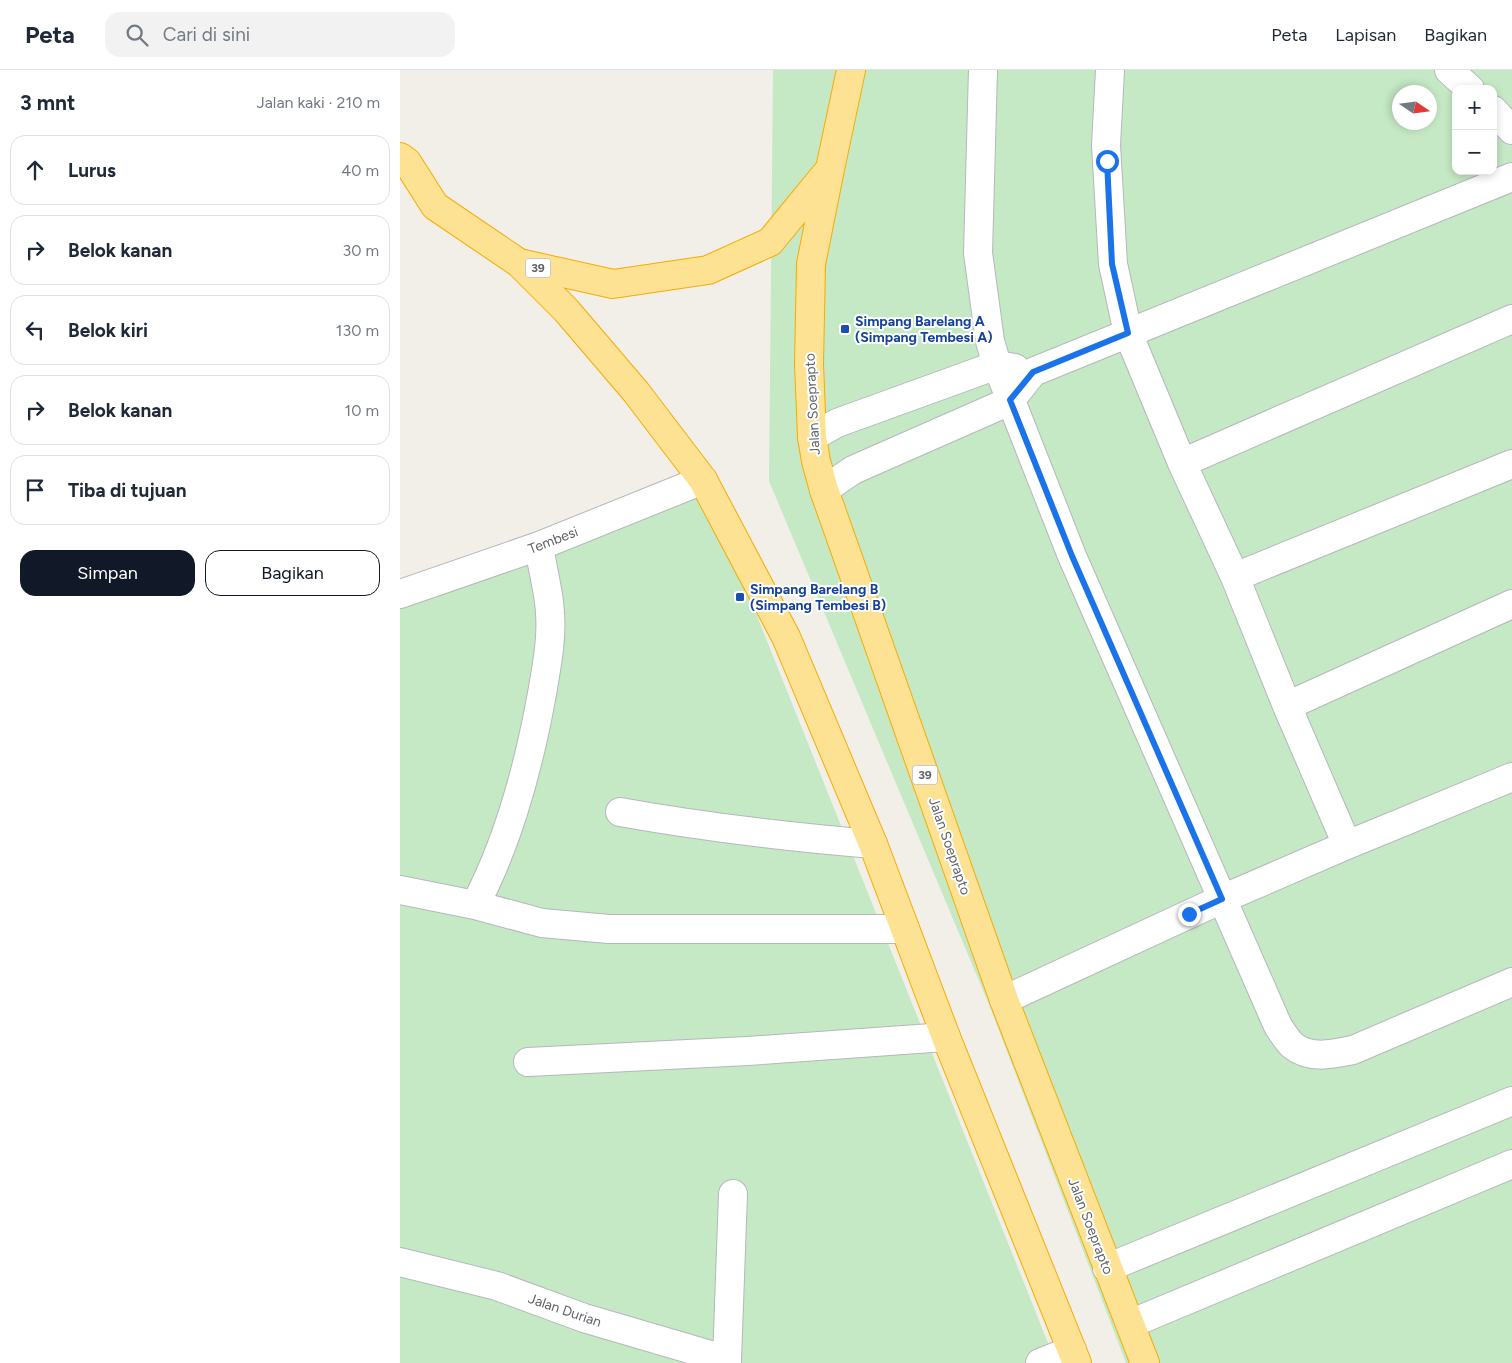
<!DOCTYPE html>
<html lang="id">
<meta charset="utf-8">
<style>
:root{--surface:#fff;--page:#f2f2f3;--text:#1f2937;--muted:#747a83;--line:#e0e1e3;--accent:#111827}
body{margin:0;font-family:Figtree,sans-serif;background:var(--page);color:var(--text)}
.controls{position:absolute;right:15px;top:15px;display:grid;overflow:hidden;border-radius:10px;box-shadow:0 2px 8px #0003}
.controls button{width:45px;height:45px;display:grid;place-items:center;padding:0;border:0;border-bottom:1px solid var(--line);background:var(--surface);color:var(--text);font:25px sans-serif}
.compass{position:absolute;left:992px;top:15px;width:45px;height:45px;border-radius:50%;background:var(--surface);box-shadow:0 2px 8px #0003;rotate:103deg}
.stop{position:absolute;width:15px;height:15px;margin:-11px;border:4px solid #1a73e8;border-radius:50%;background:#fff}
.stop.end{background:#1a73e8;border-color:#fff;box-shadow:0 1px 5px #0008}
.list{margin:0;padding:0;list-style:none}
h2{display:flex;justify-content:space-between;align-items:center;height:65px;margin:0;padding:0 20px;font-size:21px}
h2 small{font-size:16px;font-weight:400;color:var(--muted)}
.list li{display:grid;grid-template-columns:32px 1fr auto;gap:15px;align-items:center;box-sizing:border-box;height:70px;margin:0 10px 10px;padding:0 10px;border:1px solid var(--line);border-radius:15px}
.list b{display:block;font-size:19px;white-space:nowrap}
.list em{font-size:16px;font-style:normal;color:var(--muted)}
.actions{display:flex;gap:10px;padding:15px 20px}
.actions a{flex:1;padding:11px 0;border:1px solid var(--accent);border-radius:15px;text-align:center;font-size:18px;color:var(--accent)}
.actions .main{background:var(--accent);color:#fff}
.icon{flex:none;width:28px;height:28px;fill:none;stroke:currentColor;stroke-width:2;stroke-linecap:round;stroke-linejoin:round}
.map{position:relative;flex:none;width:1112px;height:1293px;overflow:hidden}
header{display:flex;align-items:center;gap:30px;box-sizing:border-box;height:70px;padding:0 25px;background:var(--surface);border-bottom:1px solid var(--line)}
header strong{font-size:24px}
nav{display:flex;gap:28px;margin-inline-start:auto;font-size:18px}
.search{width:350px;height:45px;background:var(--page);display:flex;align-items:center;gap:12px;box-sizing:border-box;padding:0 18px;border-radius:15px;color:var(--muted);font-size:19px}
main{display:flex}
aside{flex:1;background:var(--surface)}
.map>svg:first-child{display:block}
</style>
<header>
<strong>Peta</strong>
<div class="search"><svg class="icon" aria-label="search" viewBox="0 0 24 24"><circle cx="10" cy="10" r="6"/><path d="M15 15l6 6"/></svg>Cari di sini</div>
<nav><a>Peta</a><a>Lapisan</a><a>Bagikan</a></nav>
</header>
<main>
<aside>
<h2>3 mnt<small>Jalan kaki · 210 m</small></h2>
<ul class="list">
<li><svg class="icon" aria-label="ahead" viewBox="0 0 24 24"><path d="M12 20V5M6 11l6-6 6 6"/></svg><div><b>Lurus</b></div><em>40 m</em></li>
<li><svg class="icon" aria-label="right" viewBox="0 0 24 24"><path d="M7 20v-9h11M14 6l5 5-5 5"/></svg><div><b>Belok kanan</b></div><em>30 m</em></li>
<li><svg class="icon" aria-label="left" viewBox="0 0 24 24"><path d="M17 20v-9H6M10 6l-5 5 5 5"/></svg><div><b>Belok kiri</b></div><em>130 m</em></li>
<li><svg class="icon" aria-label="right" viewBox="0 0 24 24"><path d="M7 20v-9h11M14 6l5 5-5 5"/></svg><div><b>Belok kanan</b></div><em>10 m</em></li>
<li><svg class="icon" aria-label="arrive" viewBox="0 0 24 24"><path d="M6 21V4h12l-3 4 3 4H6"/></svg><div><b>Tiba di tujuan</b></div></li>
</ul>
<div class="actions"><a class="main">Simpan</a><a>Bagikan</a></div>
</aside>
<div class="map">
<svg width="1112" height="1293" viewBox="0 0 1112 1293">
<rect width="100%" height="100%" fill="#f1efe8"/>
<!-- green -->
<path fill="#c5e8c5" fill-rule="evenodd" d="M373,0h739v1293h-386l-136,-356 -221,-526zM1056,19h37v82h-37zM999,22h31v30h-31z
M305,416l351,877h-656v-759z"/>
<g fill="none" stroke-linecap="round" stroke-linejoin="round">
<defs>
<path id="minor" d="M583,0l-5,183 12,88 7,24 75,191 206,470c4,6 9,14 14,19 18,15 41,9 61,5l159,-68
M710,0l-4,75 7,119 15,69 54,130 53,114 52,129 60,139
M1049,0l21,19
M1093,40l19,20
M412,367l25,-14 160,-58 18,3
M782,393l330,-144
M424,420l29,-20 157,-69 23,-29 479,-195
M835,507l277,-113
M0,524l139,-48 164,-66
M887,636l225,-102
M220,742c84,15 168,25 253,32
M0,820l75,15 67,18 67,6h296
M75,835c35,-66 55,-143 68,-217 4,-24 9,-50 7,-75 -1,-22 -8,-45 -11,-67
M604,930l218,-101 125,-54 165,-68
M128,992l220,-11 198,-14
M0,1192l97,24 87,32 143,42v3
M707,1198l405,-167
M730,1254l382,-160
M327,1290l6,-166
M640,1293l32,-13"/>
<path id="highway" d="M0,87l7,5 28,44 84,57 94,21 95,-14 62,-28 60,-73 21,-99
M430,99l-19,95 -2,100 3,73 4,24 8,29 180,510 141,363
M119,193l47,47 70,82 67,88 83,157 87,207 73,193 131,326"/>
</defs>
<!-- minor casing -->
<use href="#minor" stroke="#b5b8bc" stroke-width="30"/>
<!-- highway casing -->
<use href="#highway" stroke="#f9ab00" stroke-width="30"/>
<!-- minor -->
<use href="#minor" stroke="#fff" stroke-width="28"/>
<!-- highway -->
<use href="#highway" stroke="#fde293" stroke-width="28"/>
</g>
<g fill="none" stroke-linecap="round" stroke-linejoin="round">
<!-- route -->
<path stroke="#1a73e8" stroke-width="6" d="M707,91l5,103 16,69 -95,39 -23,28 62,156 150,343 -33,15"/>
</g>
<!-- markers -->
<g fill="#1a4fb4" stroke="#fff" stroke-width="2">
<rect x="440" y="254" width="10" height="10" rx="2.5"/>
<rect x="335" y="522" width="10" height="10" rx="2.5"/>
</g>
<g text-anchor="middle" stroke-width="4" stroke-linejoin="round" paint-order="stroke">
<!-- shield labels -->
<g fill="#fff" stroke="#8f9295" stroke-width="1">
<rect x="125.5" y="188.5" width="25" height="19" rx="4"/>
<rect x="512.5" y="695.5" width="25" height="19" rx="4"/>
</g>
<g font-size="12" font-weight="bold" fill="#5f6368">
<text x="138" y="202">39</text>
<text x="525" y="709">39</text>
</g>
<!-- transit labels -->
<g font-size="14" font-weight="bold" fill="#164399" stroke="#fff" text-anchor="start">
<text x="455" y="256">Simpang Barelang A<tspan x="455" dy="16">(Simpang Tembesi A)</tspan></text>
<text x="350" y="524">Simpang Barelang B<tspan x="350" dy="16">(Simpang Tembesi B)</tspan></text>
</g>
<!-- street labels -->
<g font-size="14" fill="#5f6368" stroke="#fff">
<text transform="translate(412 334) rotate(-93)" y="5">Jalan Soeprapto</text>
<text transform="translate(153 470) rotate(-21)" y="5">Tembesi</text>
<text transform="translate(550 776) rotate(71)" y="5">Jalan Soeprapto</text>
<text transform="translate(691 1156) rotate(69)" y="5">Jalan Soeprapto</text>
<text transform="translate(165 1240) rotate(19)" y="5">Jalan Durian</text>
</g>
</g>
</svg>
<div class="controls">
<button>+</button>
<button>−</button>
</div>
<svg class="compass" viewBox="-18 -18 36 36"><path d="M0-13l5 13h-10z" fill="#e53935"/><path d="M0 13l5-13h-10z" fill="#747a83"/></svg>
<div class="stop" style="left:707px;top:91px"></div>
<div class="stop end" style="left:789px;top:844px"></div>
</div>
</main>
